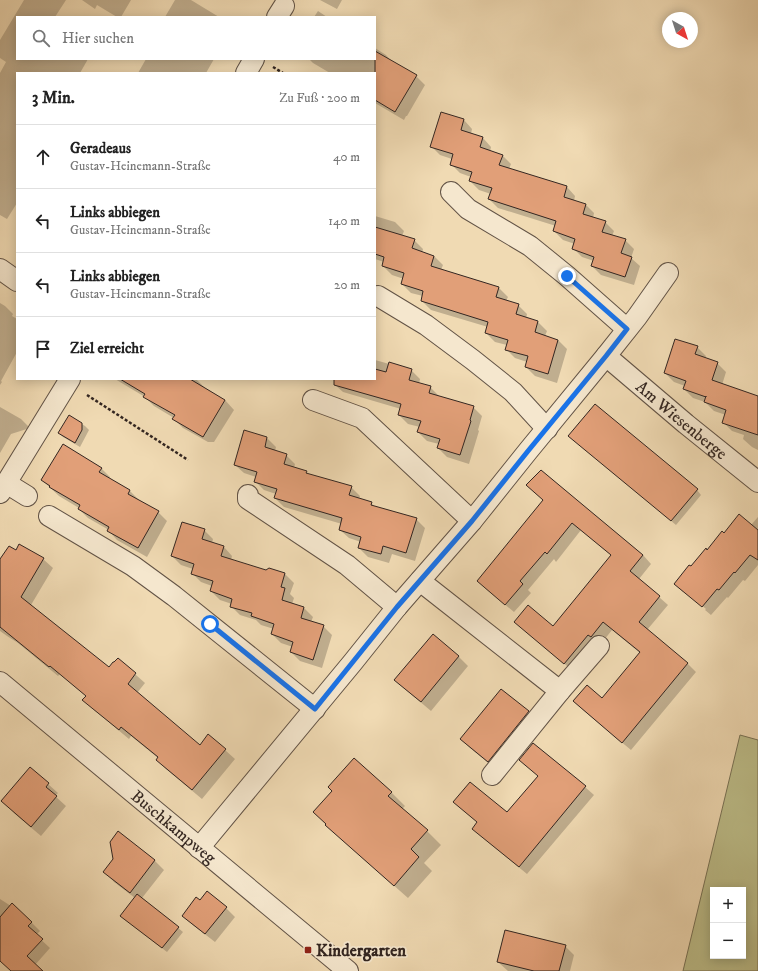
<!DOCTYPE html>
<html lang="de">
<meta charset="utf-8">
<style>
:root{--surface:#fff;--page:#f2f2f2;--text:#222;--muted:#767676;--line:#e0e0e0}
body{margin:0;font-family:"IM FELL DW Pica",serif;background:var(--page);color:var(--text)}
.controls{position:absolute;right:12px;bottom:12px;display:grid;overflow:hidden;border-radius:0px;box-shadow:0 2px 10px #0003}
.controls button{width:36px;height:36px;display:grid;place-items:center;padding:0;border:0;border-bottom:1px solid var(--line);background:var(--surface);color:var(--text);font:20px sans-serif}
.compass{position:absolute;left:662px;top:12px;width:36px;height:36px;border-radius:50%;background:var(--surface);box-shadow:0 2px 10px #0003;rotate:141deg}
.stop{position:absolute;width:12px;height:12px;margin:-9px;border:3px solid #1a73e8;border-radius:50%;background:#fff}
.stop.end{background:#1a73e8;border-color:#fff;box-shadow:0 1px 4px #0008}
.list{margin:0;padding:0;list-style:none}
h2{display:flex;justify-content:space-between;align-items:center;height:52px;margin:0;padding:0 16px;font-size:17px}
h2 small{font-size:13px;font-weight:400;color:var(--muted)}
.list li{display:grid;grid-template-columns:26px 1fr auto;gap:12px;align-items:center;box-sizing:border-box;height:64px;padding:0 16px;border-top:1px solid var(--line)}
.list b{display:block;font-size:15px;white-space:nowrap}
.list p{margin:0;font-size:13px;white-space:nowrap;color:var(--muted)}
.list em{font-size:13px;font-style:normal;color:var(--muted)}
.icon{flex:none;width:22px;height:22px;fill:none;stroke:currentColor;stroke-width:2;stroke-linecap:round;stroke-linejoin:round}
.map{position:relative;flex:none;width:758px;height:971px;overflow:hidden}
.search{position:absolute;background:var(--surface);box-shadow:0 2px 10px #0003;left:16px;top:16px;width:360px;height:44px;display:flex;align-items:center;gap:10px;box-sizing:border-box;padding:0 14px;border-radius:0px;color:var(--muted);font-size:15px}
.panel{position:absolute;background:var(--surface);box-shadow:0 2px 10px #0003;left:16px;top:72px;width:360px;height:308px;border-radius:0px}
.map>svg:first-child{display:block}
</style>
<div class="map">
<svg width="758" height="971" viewBox="0 0 758 971">
<rect width="100%" height="100%" fill="#f0dab3"/>
<filter id="stains"><feTurbulence type="fractalNoise" baseFrequency=".005" numOctaves="4"/><feColorMatrix values="0 0 0 0 .2 0 0 0 0 .09 0 0 0 0 .02 0 0 0 .5 -.17"/></filter>
<radialGradient id="worn" r=".72"><stop offset=".6" stop-color="#630" stop-opacity="0"/><stop offset="1" stop-color="#630" stop-opacity=".3"/></radialGradient>
<!-- green -->
<path fill="#bdbe8a" stroke="#787256" fill-rule="evenodd" d="M740,735l18,5v231h-75zM713,890h30v66h-30z"/>
<!-- shadow -->
<path fill="#0003" d="M24,0h42l-11,17h-38v42h71l-8,14h-63v130l-10,16 -7,-4v-142l6,-11 -6,-4v-18z
M82,0h49l-10,17h-4l-20,-12 -2,4z
M175,0h16l28,17h-54z
M320,0h22l-5,9z
M318,11l9,6h-13z
M375,48l11,7 7,8 23,13 9,9 -18,31h-1l-2,4 -29,-17v-30h-45l-17,-10 -4,-4h66z
M146,59h68l-8,14h-68z
M464,120l8,9 -1,5 12,4 8,9 -1,5 12,3 9,9 -2,5 58,18 8,9 -1,5 12,4 8,8 -1,5 12,4 9,9 -2,5 13,4 9,9 -3,9 9,8 -6,19 -33,-10 -9,-9 2,-5 -12,-4 -9,-9 2,-4 -12,-4 -9,-9 2,-5 -58,-18 -9,-9 2,-5 -12,-4 -9,-9 1,-4 -11,-4 -9,-9 1,-5 -12,-4 -8,-8z
M375,216l20,6 9,9 -2,5 12,4 9,9 -1,4 12,3 9,9 -2,5 58,18 9,9 -2,4 12,4 9,9 -1,5 12,3 9,9 -2,5 13,4 9,9 -10,34 -22,-7 -9,-9 1,-5 -12,-4 -9,-9 1,-4 -12,-3 -9,-9 2,-6 -57,-17 -9,-9 1,-5 -12,-3 -9,-9 2,-5 -12,-4 -9,-9 1,-4 -9,-3z
M0,303l5,3 8,8 -1,2 5,3v33l-16,29 1,1 -2,3z
M697,347l9,9 -1,3 12,4 9,9 -4,13 36,13v52l-6,-3 -9,-8 1,-4 -12,-4 -9,-9 3,-7 -12,-4 -9,-9 -12,-4 -9,-9 1,-3 -11,-4 -9,-9z
M375,360l36,10 9,9 -1,5 11,3 9,9 34,11 9,9 -4,14 1,1 -10,33 -22,-7 -9,-9 1,-4 -12,-3 -9,-9 2,-5 -12,-3 -9,-9 2,-6 -58,-17 -9,-8v-5h41z
M115,379h81l9,9 20,12 9,10 -20,32h-6l-25,-14 -9,-9v-1l-20,-12 -9,-9z
M0,407l21,12 9,9 -19,6 -11,19z
M69,416l16,10 4,4 -9,17 -17,-10 -4,-4z
M245,432l22,6 9,9 -1,4 11,4 9,9 -1,4 12,4 3,2 42,13 9,9 -1,3 12,4 5,5 40,11 9,9 -10,33 -23,-7 -3,9 -21,-6 -9,-9 2,-6 -12,-4 -9,-8 2,-6 -58,-17 -9,-9 1,-4 -12,-4 -9,-9 1,-4 -12,-4 -9,-8z
M574,440l123,50 4,5 -25,30z
M101,468l9,9 -1,2 21,12 9,9 19,12 9,9 -20,36 -30,-17 -9,-10h1l-21,-12 -9,-9v-1l-20,-12 -17,-16z
M541,471l102,84 8,9 -12,15 20,18 9,8 -21,25 40,33 9,9 -65,78 -48,-40 -9,-9 28,-2 38,-46 -28,-23 -12,15 -27,26 -49,-41 -9,-8 38,6 59,-72 -31,-26 -25,32 -2,-3 -26,31 3,3 -17,19 -28,-23 -8,-8 66,-81z
M758,517v48l-13,16 -2,-1 -15,18 -1,-1 -16,18 -6,-5 1,-1 -23,-19v2l-8,-8 49,-50 27,-9z
M204,530l9,9 -1,4 12,4 8,9 -1,4 35,11 4,-2 15,5 9,9 -4,11 4,4 -2,6 12,4 9,9 -2,5 12,4 9,9 -10,33 -22,-7 -9,-9 2,-5 -12,-4 -9,-9 2,-5 -13,-4 -5,-5 -16,-5 -9,-9 1,-2 -12,-4 -9,-9 1,-5 -11,-4 -9,-9 1,-4 -12,-4 -9,-9z
M16,552l27,7 10,9 -22,37 78,63 9,-9 27,24 -8,10 63,53 8,-10 17,14 10,9 -33,40 -36,-30 -9,-9 1,-2 -27,-22 -2,3 -36,-30 -9,-9 3,-3 -27,-23 -2,2 -40,-33 -11,-7 -7,-5v-69z
M433,635l26,22 9,9 -37,45 -26,-22 -9,-9z
M528,712l9,9 -40,49 -27,-22 -9,-9z
M30,769l18,15 10,9 -3,3 11,10 -25,30 -26,-22 -9,-10z
M539,776l46,11 9,8 -67,79 -45,-37 -4,-14 -15,-13 44,4z
M333,791l58,1 14,14 -3,3 25,22 14,14 -17,18 8,8 -24,27 -68,-60z
M118,833l37,28 9,9 -22,28 41,34 -16,20 -41,-32 9,-22 -21,-16 -9,-10 10,-12z
M0,899l11,7 1,-1 20,18 8,8 -4,4 14,13 -15,17 7,6h-30l-12,-11z
M226,908l9,9 -20,25 -22,-17 -9,-10z
M565,946l9,9 -4,16h-62l-10,-9z"/>
<!-- building -->
<path fill="#e19f78" stroke="#332621" d="M375,51l42,24 -22,37 -20,-12z
M441,112l23,7 -3,11 22,7 -3,10 23,8 -4,10 68,21 -3,11 22,7 -3,10 23,7 -4,11 24,7 -5,14 11,4 -7,20 -34,-11 3,-9 -22,-8 3,-10 -22,-8 3,-10 -68,-22 4,-11 -23,-7 3,-9 -22,-7 3,-11 -23,-7z
M375,227l40,12 -3,9 22,8 -3,10 68,21 -3,10 23,7 -3,10 22,7 -3,11 23,8 -10,34 -23,-7 3,-11 -23,-6 3,-10 -23,-7 3,-11 -67,-21 2,-10 -22,-7 3,-11 -22,-7 2,-9 -9,-3z
M675,339l23,7 -3,8 23,8 -6,18 46,16v39l-36,-12 4,-13 -22,-8 2,-6v1l-23,-8 3,-8 -22,-8z
M389,362l23,7 -3,11 22,6 -2,7 45,13 -4,14 1,1 -11,34 -23,-7 3,-9 -23,-7 4,-11 -23,-6 3,-11 -67,-19v-6h41v-10l11,3z
M120,379h70l35,21 -22,37 -31,-18 3,-4 -32,-18 2,-3z
M595,404l103,85 -27,32 -103,-85z
M69,415l13,8v7l-7,13 -17,-10z
M244,430l23,7 -2,10 22,7 -3,10 23,7 -1,2 46,13 -3,9 23,7 -1,3 46,13 -11,35 -23,-7 -2,8 -23,-6 3,-11 -22,-7 3,-12 -68,-20 3,-9 -23,-7 3,-10 -23,-7z
M63,444l39,24 -3,4 31,18 -2,4 31,17 -21,37 -31,-17 2,-4 -31,-18 2,-4 -31,-18 1,-1 -9,-6z
M541,470l102,85 -13,16 30,25 -21,26 49,41 -66,80 -49,-42 14,-16 15,13 38,-46 -37,-30 -12,15 -3,-2 -24,29 -50,-42 14,-17 25,21 58,-71 -39,-32 -25,31 -2,-2 -25,29 3,3 -18,21 -28,-24 66,-81 -17,-15z
M739,514l19,16v30l-8,-5 -15,18 -1,-1 -15,18 -2,-1 -15,18 -28,-23 15,-19 2,1 15,-18 1,2 15,-19 2,2z
M182,522l23,7 -3,10 22,7 -3,10 45,14 3,-2 16,5 -4,14 4,1 -3,12 22,7 -3,11 23,7 -11,35 -23,-8 3,-10 -22,-8 3,-10 -23,-8 1,-3 -22,-6 2,-8 -22,-8 3,-10 -22,-7 3,-10 -23,-8z
M19,544l25,14 -23,39 88,70 4,-5h1l4,-4 18,15 -8,11 72,61 8,-11 18,15 -34,41 -36,-30 2,-3 -37,-30 -2,3 -37,-30 4,-4 -36,-30 -1,1 -49,-40v-68l9,-13 7,4z
M433,634l26,22 -38,46 -27,-22z
M501,689l28,22 -41,51 -28,-23z
M533,743l53,43 -67,81 -47,-38 5,-7 -24,-20 17,-20 37,30 31,-36 -19,-16z
M354,758l38,34 -4,4 40,34 -17,19 8,8 -25,29 -69,-61 1,-1 -13,-12 19,-21 -4,-4z
M30,767l19,16 -3,4 11,9 -26,31 -30,-26z
M118,831l37,29 -25,33 -27,-21 10,-13 -3,-17z
M207,891l20,16 -22,27 -23,-18 14,-19 4,3z
M137,894l42,33 -17,21 -42,-32z
M12,903l20,19 -4,4 15,13 -16,17 16,15h-32l-11,-10v-44z
M505,930l61,15 -7,26h-25l-37,-9z"/>
<g fill="none" stroke-linecap="round" stroke-linejoin="round">
<defs>
<g id="street">
<path d="M277,17l7,-11"/>
<path d="M246,73l8,-14"/>
<path d="M451,192l17,17 62,37 37,30 60,53"/>
<path d="M0,269l17,12"/>
<path d="M378,296l48,29 47,35 40,32 34,37"/>
<path id="s1" d="M606,356l80,68 72,58"/>
<path d="M313,400l49,18 110,103"/>
<path d="M6,483l21,13"/>
<path d="M0,493l70,-114"/>
<path d="M248,495v4l99,66 50,42"/>
<path d="M49,516l84,50 41,30 141,113"/>
<path d="M420,581l140,110"/>
<path id="s2" d="M0,682l348,289"/>
<path d="M492,775l68,-84 39,-45"/>
<path d="M199,848l154,-186 44,-55 75,-86 56,-70 78,-95 31,-39 31,-44"/>
</g>
</defs>
<!-- street casing -->
<use href="#street" stroke="#625346" stroke-width="22"/>
<!-- path -->
<path stroke="#332621" stroke-width="2.5" stroke-dasharray="3 2" stroke-linecap="butt" d="M273,67l10,6
M87,395l101,65"/>
<!-- street -->
<use href="#street" stroke="#f5e7ce" stroke-width="20"/>
</g>
<g fill="none" stroke-linecap="round" stroke-linejoin="round">
<!-- route -->
<path stroke="#1a73e8" stroke-width="5" d="M210,624l105,85 82,-102 75,-86 56,-70 78,-95 21,-27 -60,-53"/>
</g>
<!-- markers -->
<rect fill="#8f2418" stroke="#f5e7ce" stroke-width="1.5" x="304" y="946" width="8" height="8" rx="2"/>
<g text-anchor="middle" stroke-width="3.5" stroke-linejoin="round" paint-order="stroke">
<!-- street labels -->
<g font-size="17" fill="#332621" stroke="#f5e7ce">
<text dy="6" stroke="none"><textPath href="#s1" startOffset="99">Am Wiesenberge</textPath></text>
<text dy="6" stroke="none"><textPath href="#s2" startOffset="226">Buschkampweg</textPath></text>
</g>
<!-- poi labels -->
<g font-size="17" font-weight="bold" fill="#332621" stroke="#f5e7ce" text-anchor="start">
<text x="316" y="956">Kindergarten</text>
</g>
</g>
<rect width="100%" height="100%" filter="url(#stains)"/>
<rect width="100%" height="100%" fill="url(#worn)"/>
</svg>
<div class="controls">
<button>+</button>
<button>−</button>
</div>
<svg class="compass" viewBox="-18 -18 36 36"><path d="M0-13l5 13h-10z" fill="#e53935"/><path d="M0 13l5-13h-10z" fill="#767676"/></svg>
<div class="stop" style="left:210px;top:624px"></div>
<div class="stop end" style="left:567px;top:276px"></div>
<div class="search"><svg class="icon" aria-label="search" viewBox="0 0 24 24"><circle cx="10" cy="10" r="6"/><path d="M15 15l6 6"/></svg>Hier suchen</div>
<section class="panel">
<h2>3 Min.<small>Zu Fuß · 200 m</small></h2>
<ul class="list">
<li><svg class="icon" aria-label="ahead" viewBox="0 0 24 24"><path d="M12 20V5M6 11l6-6 6 6"/></svg><div><b>Geradeaus</b><p>Gustav-Heinemann-Straße</p></div><em>40 m</em></li>
<li><svg class="icon" aria-label="left" viewBox="0 0 24 24"><path d="M17 20v-9H6M10 6l-5 5 5 5"/></svg><div><b>Links abbiegen</b><p>Gustav-Heinemann-Straße</p></div><em>140 m</em></li>
<li><svg class="icon" aria-label="left" viewBox="0 0 24 24"><path d="M17 20v-9H6M10 6l-5 5 5 5"/></svg><div><b>Links abbiegen</b><p>Gustav-Heinemann-Straße</p></div><em>20 m</em></li>
<li><svg class="icon" aria-label="arrive" viewBox="0 0 24 24"><path d="M6 21V4h12l-3 4 3 4H6"/></svg><div><b>Ziel erreicht</b></div></li>
</ul>
</section>
</div>
